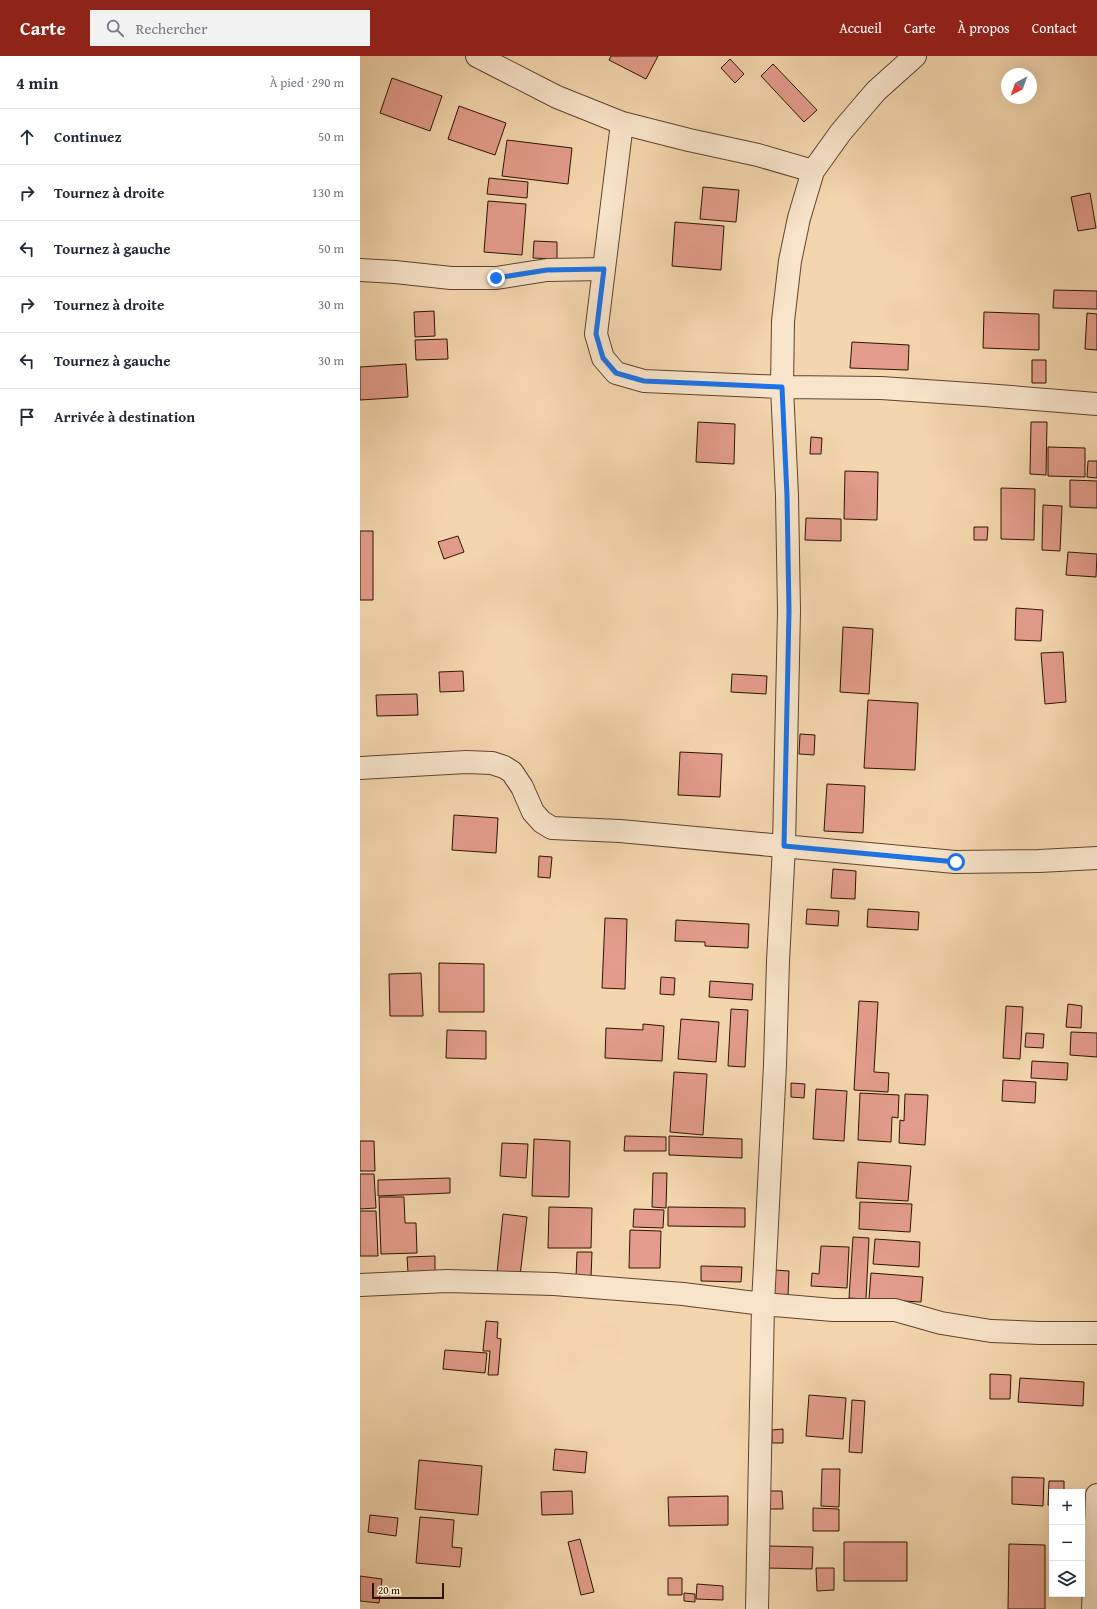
<!DOCTYPE html>
<html lang="fr">
<meta charset="utf-8">
<style>
:root{--surface:#fff;--page:#f2f2f3;--text:#1f2937;--muted:#747a83;--line:#e0e1e3;--accent:#8f2418}
body{margin:0;font-family:"Gentium Book Plus",serif;background:var(--page);color:var(--text)}
.controls{position:absolute;right:12px;bottom:12px;display:grid;overflow:hidden;border-radius:0px;box-shadow:0 4px 16px #0002}
.controls button{width:36px;height:36px;display:grid;place-items:center;padding:0;border:0;border-bottom:1px solid var(--line);background:var(--surface);color:var(--text);font:20px sans-serif}
.compass{position:absolute;left:641px;top:12px;width:36px;height:36px;border-radius:50%;background:var(--surface);box-shadow:0 4px 16px #0002;rotate:221deg}
.scale{position:absolute;left:12px;bottom:10px;width:72px;box-sizing:border-box;padding-left:4px;border:2px solid #2c1400;border-top:0;font-size:11px;line-height:14px;white-space:nowrap;color:#2c1400;-webkit-text-stroke:3px #f8e4ca;paint-order:stroke}
.stop{position:absolute;width:12px;height:12px;margin:-9px;border:3px solid #1a73e8;border-radius:50%;background:#fff}
.stop.end{background:#1a73e8;border-color:#fff;box-shadow:0 1px 4px #0008}
.list{margin:0;padding:0;list-style:none}
h2{display:flex;justify-content:space-between;align-items:center;height:52px;margin:0;padding:0 16px;font-size:17px}
h2 small{font-size:13px;font-weight:400;color:var(--muted)}
.list li{display:grid;grid-template-columns:26px 1fr auto;gap:12px;align-items:center;box-sizing:border-box;height:56px;padding:0 16px;border-top:1px solid var(--line)}
.list b{display:block;font-size:15px;white-space:nowrap}
.list em{font-size:13px;font-style:normal;color:var(--muted)}
.icon{flex:none;width:22px;height:22px;fill:none;stroke:currentColor;stroke-width:2;stroke-linecap:round;stroke-linejoin:round}
.map{position:relative;flex:none;width:737px;height:1553px;overflow:hidden}
header{display:flex;align-items:center;gap:24px;box-sizing:border-box;height:56px;padding:0 20px;background:var(--accent);color:#fff}
header strong{font-size:19px}
nav{display:flex;gap:22px;margin-inline-start:auto;font-size:14px}
.search{width:280px;height:36px;background:var(--page);display:flex;align-items:center;gap:10px;box-sizing:border-box;padding:0 14px;border-radius:0px;color:var(--muted);font-size:15px}
main{display:flex}
aside{flex:1;background:var(--surface)}
.map>svg:first-child{display:block}
</style>
<header>
<strong>Carte</strong>
<div class="search"><svg class="icon" aria-label="search" viewBox="0 0 24 24"><circle cx="10" cy="10" r="6"/><path d="M15 15l6 6"/></svg>Rechercher</div>
<nav><a>Accueil</a><a>Carte</a><a>À propos</a><a>Contact</a></nav>
</header>
<main>
<aside>
<h2>4 min<small>À pied · 290 m</small></h2>
<ul class="list">
<li><svg class="icon" aria-label="ahead" viewBox="0 0 24 24"><path d="M12 20V5M6 11l6-6 6 6"/></svg><div><b>Continuez</b></div><em>50 m</em></li>
<li><svg class="icon" aria-label="right" viewBox="0 0 24 24"><path d="M7 20v-9h11M14 6l5 5-5 5"/></svg><div><b>Tournez à droite</b></div><em>130 m</em></li>
<li><svg class="icon" aria-label="left" viewBox="0 0 24 24"><path d="M17 20v-9H6M10 6l-5 5 5 5"/></svg><div><b>Tournez à gauche</b></div><em>50 m</em></li>
<li><svg class="icon" aria-label="right" viewBox="0 0 24 24"><path d="M7 20v-9h11M14 6l5 5-5 5"/></svg><div><b>Tournez à droite</b></div><em>30 m</em></li>
<li><svg class="icon" aria-label="left" viewBox="0 0 24 24"><path d="M17 20v-9H6M10 6l-5 5 5 5"/></svg><div><b>Tournez à gauche</b></div><em>30 m</em></li>
<li><svg class="icon" aria-label="arrive" viewBox="0 0 24 24"><path d="M6 21V4h12l-3 4 3 4H6"/></svg><div><b>Arrivée à destination</b></div></li>
</ul>
</aside>
<div class="map">
<svg width="737" height="1553" viewBox="0 0 737 1553">
<rect width="100%" height="100%" fill="#f4d6ae"/>
<filter id="stains"><feTurbulence type="fractalNoise" baseFrequency=".005" numOctaves="4"/><feColorMatrix values="0 0 0 0 .2 0 0 0 0 .09 0 0 0 0 .02 0 0 0 .5 -.17"/></filter>
<radialGradient id="worn" r=".72"><stop offset=".6" stop-color="#630" stop-opacity="0"/><stop offset="1" stop-color="#630" stop-opacity=".3"/></radialGradient>
<!-- building -->
<path fill="#e39c8b" stroke="#2c1400" d="M251,0h47l-12,23 -37,-19z
M370,3l14,15 -9,9 -14,-15z
M413,8l44,46 -13,12 -43,-46z
M32,22l50,18 -12,35 -50,-18z
M99,50l47,17 -11,32 -47,-16z
M147,84l65,8 -4,36 -66,-8z
M129,122l39,4 -1,16 -40,-4z
M343,131l36,3 -3,32 -36,-3z
M730,137l6,35 -18,3 -7,-34z
M128,145l38,3 -4,51 -38,-3z
M315,166l49,4 -3,44 -49,-4z
M174,185l23,1v17l-24,-1z
M694,234l43,1v18l-44,-1z
M74,255l1,25 -20,1 -1,-25z
M624,256l55,2v36l-56,-2z
M727,257l10,1v36l-12,-1z
M87,283l1,20 -32,1 -1,-20z
M492,286l57,3 -1,25 -58,-2z
M672,304h14v23h-14z
M46,308l2,33 -48,3v-33z
M338,366l37,2 -1,40 -38,-2z
M671,366h16l-1,53 -16,-1z
M451,381l11,1 -1,16h-11z
M688,391l37,1v29l-37,-1z
M728,405h9v17l-10,-1z
M485,415l33,1 -1,48 -33,-1z
M710,424l27,1v27l-27,-1z
M641,432l34,1 -1,51 -33,-1z
M683,449l19,1 -2,45 -18,-1z
M446,462l35,1v22l-36,-1z
M614,471h14l-1,13h-13z
M0,475h13v69h-13z
M98,480l6,16 -20,7 -6,-17z
M708,496l29,2 -1,23 -30,-2z
M656,552l27,2 -2,31 -26,-1z
M483,571l30,2 -4,65 -29,-2z
M703,596l3,50 -21,2 -4,-51z
M103,615l1,20 -24,1 -1,-20z
M372,618l35,2 -1,18 -35,-2z
M57,638l1,21 -41,1 -1,-21z
M508,644l50,3 -3,67 -51,-2z
M440,678l15,1 -1,20 -15,-1z
M320,696l42,2 -2,43 -42,-2z
M467,728l38,2 -2,47 -39,-2z
M94,759l44,3 -2,35 -44,-3z
M179,800l13,1 -2,21 -12,-1z
M473,813l23,2 -1,28 -24,-1z
M447,853l32,2 -1,15 -32,-2z
M508,853l51,3 -1,18 -51,-3z
M245,862l22,1 -2,70 -23,-1z
M316,864l73,4 -1,24 -43,-2v-4l-30,-1z
M79,907l45,1v48h-45z
M61,917l2,43h-33l-1,-42z
M301,921l14,1 -1,17 -14,-1z
M350,925l43,3 -1,16 -43,-3z
M499,945l19,1 -4,70 15,1 -1,19 -34,-2z
M708,948l14,2 -1,22 -15,-1z
M646,950l17,1 -3,52 -17,-1z
M371,953l17,1 -3,57 -17,-1z
M321,963l38,3 -3,40 -38,-3z
M283,968l21,2 -2,35 -57,-3 1,-30 37,2z
M87,974l39,1v28l-40,-1z
M711,976l26,1v24l-27,-2z
M666,977l18,1 -1,14 -18,-1z
M672,1005l36,2 -1,17 -36,-2z
M314,1016l33,2 -4,61 -33,-3z
M643,1024l33,2 -1,21 -33,-2z
M431,1027l14,1 -1,14 -13,-1z
M456,1033l31,2 -3,50 -31,-2z
M500,1037l39,2 -1,23 -6,-1 -1,25 -33,-2z
M545,1038l23,1 -3,50 -26,-2 1,-23 4,1z
M265,1080l41,1v14h-42z
M309,1080l73,3v19l-73,-3z
M174,1083l36,2 -1,56 -37,-1z
M0,1085h14l1,30h-15z
M142,1087l26,1 -2,34 -26,-2z
M498,1106l53,4 -3,35 -52,-3z
M293,1117h14l-1,35 -14,-1z
M0,1118h14l2,34 -16,1z
M90,1122v15l-72,3v-16z
M19,1141h25l1,26h11l1,30 -36,1z
M500,1146l52,2 -2,28 -51,-3z
M189,1151l43,1 -1,40h-43z
M308,1151l77,1v19l-77,-1z
M274,1153l30,1 -1,18 -30,-1z
M0,1155h16l2,45h-18z
M143,1158l24,3 -7,59 -23,-3z
M270,1174l31,1 -1,37h-31z
M493,1181l16,1 -3,61 -17,-1z
M515,1183l45,3 -1,25 -46,-3z
M461,1190l28,1 -2,41 -36,-2 1,-13 7,1z
M217,1196h15l-1,26h-15z
M75,1200v15l-27,1 -1,-15z
M341,1210l41,1 -1,15 -40,-1z
M415,1214l14,1 -1,24 -14,-1z
M511,1217l52,4 -2,25 -52,-3z
M126,1265l12,1 -1,16 4,1 -3,36h-10l2,-24h-7z
M85,1294l42,3 -2,20 -42,-4z
M630,1318l21,1 -1,24h-20z
M660,1322l64,4 -1,24 -65,-4z
M449,1339l37,3 -3,41 -37,-3z
M492,1344l13,1 -3,52 -13,-1z
M423,1373v14h-11v-13z
M195,1393l32,3 -2,21 -32,-3z
M59,1404l63,6 -4,49 -63,-6z
M462,1413h18l-1,38 -18,-1z
M652,1421l32,1 -1,28 -31,-2z
M689,1425h15v11h-12v13h-4z
M212,1435l1,23 -31,1 -1,-23z
M409,1435h13l1,18h-14z
M368,1440v29l-59,1 -1,-29z
M453,1452l26,1v22h-26z
M10,1459l28,3 -2,18 -28,-4z
M60,1461l34,3 -2,27 10,1 -2,19 -44,-4z
M220,1483l14,53 -13,3 -13,-53z
M484,1486h63v39h-63z
M649,1488l36,1v64h-37z
M408,1490l45,1 -1,22 -45,-1z
M456,1512h18v22l-17,1z
M0,1520l22,3 -3,24 -19,-2z
M308,1522h14v17h-14z
M337,1528l26,2v14l-27,-1z
M324,1537l11,1v8l-11,-1z"/>
<g fill="none" stroke-linecap="round" stroke-linejoin="round">
<defs>
<path id="minor" d="M117,0l80,41 65,26 67,17 69,15 55,16
M262,67l-26,211 7,24 13,15 28,8 138,6 99,1 104,7 112,9
M0,214l35,2 56,6h45l51,-8 57,-1
M0,712l106,-6 26,1 12,4 8,5 10,15 11,25 9,10 10,6 68,3 335,31 84,-1 58,-3
M0,1229l87,-4 107,3 129,10 80,10 70,6h62l46,13 50,8 49,2h57
M397,1553l6,-305 12,-239 3,-104 6,-115 5,-235 -2,-115 -5,-109 1,-66 7,-60 9,-43 14,-47 28,-39 35,-41 39,-35
M733,1553l4,-114"/>
</defs>
<!-- minor casing -->
<use href="#minor" stroke="#5e442c" stroke-width="24"/>
<!-- minor -->
<use href="#minor" stroke="#f8e4ca" stroke-width="22"/>
</g>
<g fill="none" stroke-linecap="round" stroke-linejoin="round">
<!-- route -->
<path stroke="#1a73e8" stroke-width="5" d="M136,222l51,-8 57,-1 -8,65 7,24 13,15 28,8 138,6 5,109 2,115 -5,235 172,16"/>
</g>
<rect width="100%" height="100%" filter="url(#stains)"/>
<rect width="100%" height="100%" fill="url(#worn)"/>
</svg>
<div class="controls">
<button>+</button>
<button>−</button>
<button><svg class="icon" aria-label="layers" viewBox="0 0 24 24"><path d="M12 4l9 5-9 5-9-5zM3 14l9 5 9-5"/></svg></button>
</div>
<svg class="compass" viewBox="-18 -18 36 36"><path d="M0-13l5 13h-10z" fill="#e53935"/><path d="M0 13l5-13h-10z" fill="#747a83"/></svg>
<div class="scale">20 m</div>
<div class="stop" style="left:596px;top:806px"></div>
<div class="stop end" style="left:136px;top:222px"></div>
</div>
</main>
